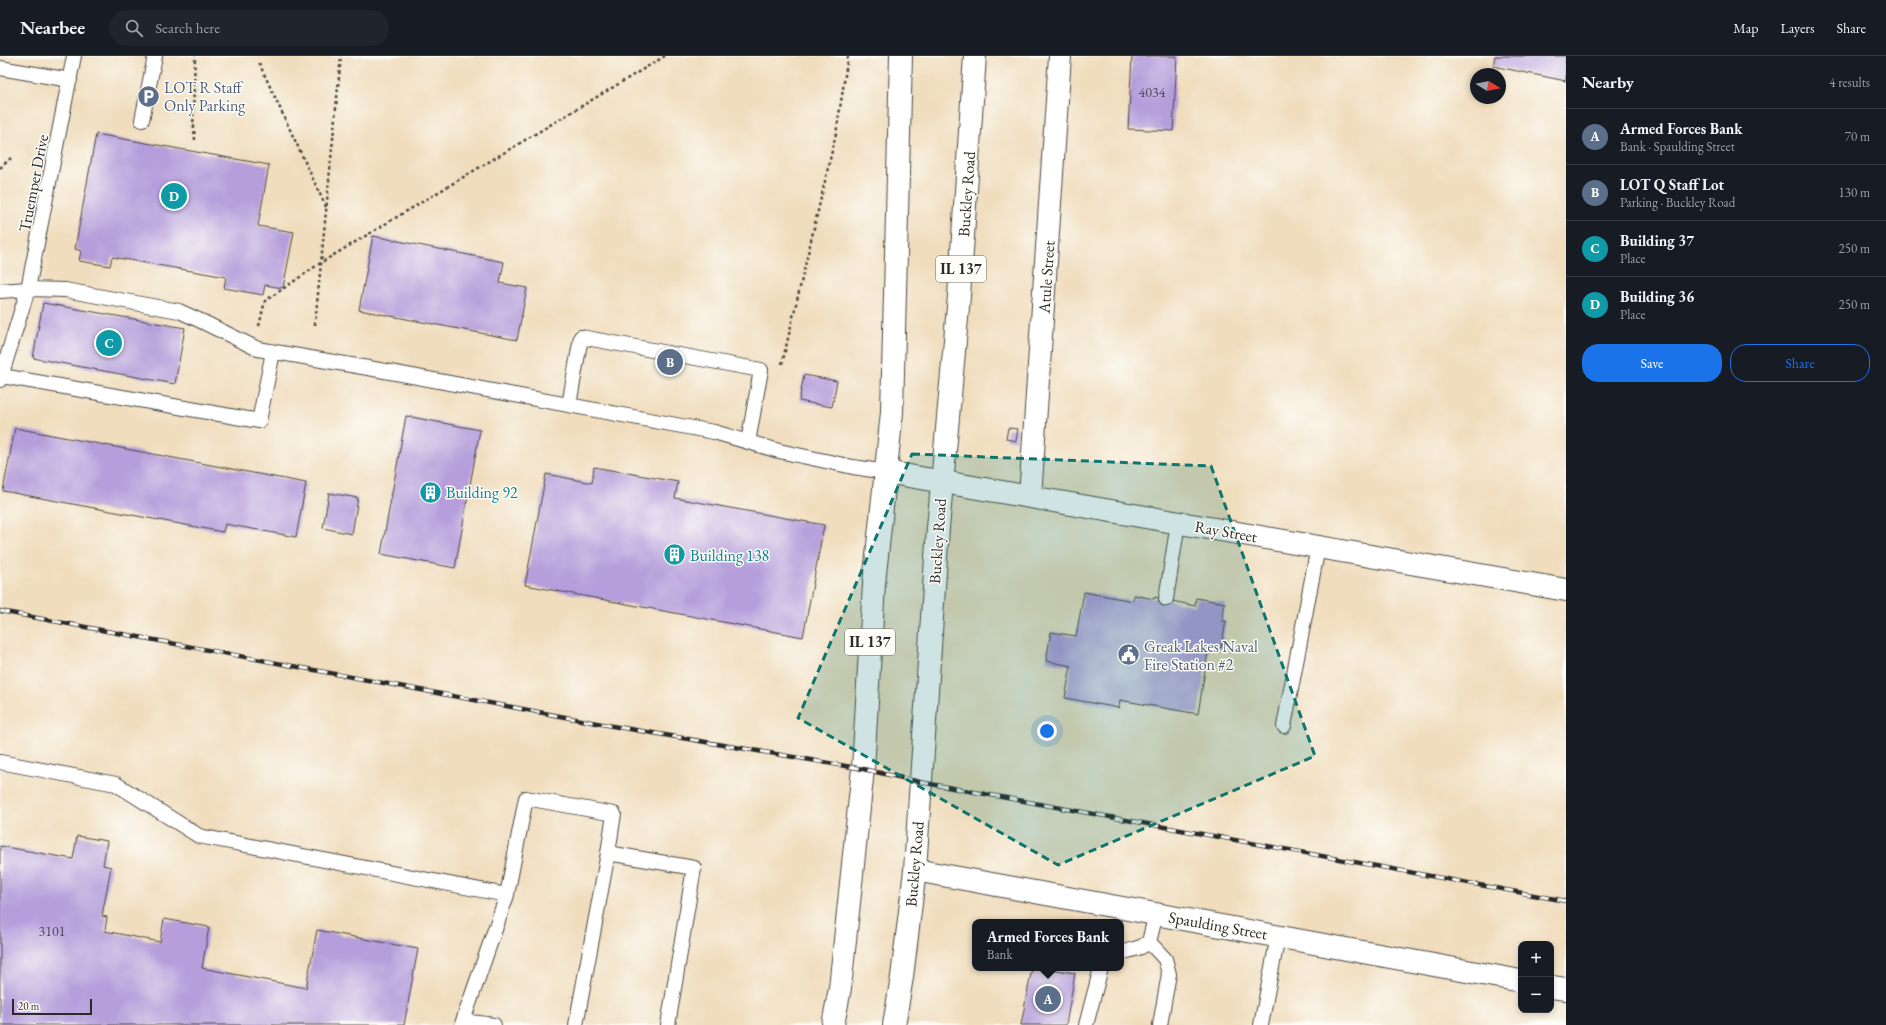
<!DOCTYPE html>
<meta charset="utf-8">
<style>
:root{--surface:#171b24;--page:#20242c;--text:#f1f3f6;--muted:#9ea1a6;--line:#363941;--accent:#1a73e8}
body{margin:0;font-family:"EB Garamond",serif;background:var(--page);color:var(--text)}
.controls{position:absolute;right:12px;bottom:12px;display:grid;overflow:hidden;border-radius:8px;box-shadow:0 2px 6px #0003}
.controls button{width:36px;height:36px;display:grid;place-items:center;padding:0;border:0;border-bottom:1px solid var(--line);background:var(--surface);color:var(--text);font:20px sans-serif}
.compass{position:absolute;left:1470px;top:12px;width:36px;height:36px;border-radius:50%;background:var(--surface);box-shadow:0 2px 6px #0003;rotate:100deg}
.scale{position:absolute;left:12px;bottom:10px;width:80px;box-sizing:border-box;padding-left:4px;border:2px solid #2b2b2b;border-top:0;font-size:11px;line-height:14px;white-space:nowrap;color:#2b2b2b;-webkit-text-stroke:3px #fdfcf7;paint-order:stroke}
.you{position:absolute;left:1047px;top:675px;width:14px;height:14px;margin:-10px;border:3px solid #fff;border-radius:50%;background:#1a73e8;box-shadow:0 0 0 6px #1a73e833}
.badge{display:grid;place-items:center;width:26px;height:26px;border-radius:50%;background:var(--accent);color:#fff;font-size:13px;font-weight:700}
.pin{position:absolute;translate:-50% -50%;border:2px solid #fff;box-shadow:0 1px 4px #0006}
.popup{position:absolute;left:972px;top:863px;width:152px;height:52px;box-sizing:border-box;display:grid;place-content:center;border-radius:8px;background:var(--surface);filter:drop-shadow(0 1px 3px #0005);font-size:13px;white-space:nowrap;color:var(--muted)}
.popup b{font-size:15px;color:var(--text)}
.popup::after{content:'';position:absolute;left:50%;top:100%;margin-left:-8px;border:8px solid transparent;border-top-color:var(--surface)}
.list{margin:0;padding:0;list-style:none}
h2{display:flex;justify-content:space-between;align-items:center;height:52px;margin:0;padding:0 16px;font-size:17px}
h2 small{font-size:13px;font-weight:400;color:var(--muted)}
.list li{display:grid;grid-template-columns:26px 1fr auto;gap:12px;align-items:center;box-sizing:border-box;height:56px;padding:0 16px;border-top:1px solid var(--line)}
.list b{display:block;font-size:15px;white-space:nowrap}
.list p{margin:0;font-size:13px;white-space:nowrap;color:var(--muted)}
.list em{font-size:13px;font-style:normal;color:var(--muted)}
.actions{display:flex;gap:8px;padding:12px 16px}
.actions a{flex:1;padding:9px 0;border:1px solid var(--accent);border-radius:16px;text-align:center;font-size:14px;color:var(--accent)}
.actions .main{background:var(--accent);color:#fff}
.icon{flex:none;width:22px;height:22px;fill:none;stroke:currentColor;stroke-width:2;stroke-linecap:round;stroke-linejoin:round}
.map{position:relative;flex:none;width:1566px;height:969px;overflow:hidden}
header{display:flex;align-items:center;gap:24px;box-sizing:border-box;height:56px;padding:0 20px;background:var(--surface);border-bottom:1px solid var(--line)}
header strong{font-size:19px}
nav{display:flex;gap:22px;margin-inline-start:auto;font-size:14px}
.search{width:280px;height:36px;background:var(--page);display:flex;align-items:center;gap:10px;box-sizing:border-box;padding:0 14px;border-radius:22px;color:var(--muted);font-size:15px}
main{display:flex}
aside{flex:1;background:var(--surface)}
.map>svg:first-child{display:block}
</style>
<header>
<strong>Nearbee</strong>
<div class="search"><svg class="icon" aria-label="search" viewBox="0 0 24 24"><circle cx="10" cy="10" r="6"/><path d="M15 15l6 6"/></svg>Search here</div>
<nav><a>Map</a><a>Layers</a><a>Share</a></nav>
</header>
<main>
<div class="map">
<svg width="1566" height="969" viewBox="0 0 1566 969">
<rect width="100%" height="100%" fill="#fdfcf7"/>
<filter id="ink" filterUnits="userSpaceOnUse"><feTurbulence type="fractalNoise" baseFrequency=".025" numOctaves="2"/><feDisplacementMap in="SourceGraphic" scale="8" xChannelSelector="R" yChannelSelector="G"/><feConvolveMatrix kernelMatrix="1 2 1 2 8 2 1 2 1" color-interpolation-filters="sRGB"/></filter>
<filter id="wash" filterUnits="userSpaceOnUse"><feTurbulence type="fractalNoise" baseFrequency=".012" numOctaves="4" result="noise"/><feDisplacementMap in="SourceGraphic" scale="16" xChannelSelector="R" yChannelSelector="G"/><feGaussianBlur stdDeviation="0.9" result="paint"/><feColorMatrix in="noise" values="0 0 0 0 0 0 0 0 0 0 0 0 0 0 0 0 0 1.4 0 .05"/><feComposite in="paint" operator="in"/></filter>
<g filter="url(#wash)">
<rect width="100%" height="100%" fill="#f0ddbd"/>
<g id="blocks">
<!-- building -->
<path fill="#b59edb" d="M1132,0h45l-4,75 -45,-2z
M1495,0h71v25l-73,-15z
M96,78l173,31 -11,61 36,6 -11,56 -18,-3 -2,10 -39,-7 2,-11 -114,-20 -2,9 -31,-5 2,-10 -6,-2z
M373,180l131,26 -4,21 27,5 -10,52 -158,-30z
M43,247l142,25 -10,56 -142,-26z
M804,319l33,6 -5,26 -33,-6z
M406,360l74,14 -25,138 -74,-14z
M15,372l291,55 -10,54 -71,-13 -2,8 -220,-41z
M1008,372l10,1 -2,12 -10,-2z
M594,411l84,15 -3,16 149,27 -21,112 -278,-52 21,-111 46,9z
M329,437l29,5 -6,36 -29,-6z
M1084,536l49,9 1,-6 20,4 1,-2 40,9 1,-8 29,5 -3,18h4l-5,27 -12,-2 -11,68 -78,-14 -1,8 -54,-10 6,-32 -25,-5 5,-29 25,4z
M77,780l30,5 -4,24 8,2 -9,49 5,1 -2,14 55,11 4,-23 45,8 -7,41 104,20 11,-58 101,19 -14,76h-404v-179l73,13z
M1032,912h12l31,5 -9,52h-45z"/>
</g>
</g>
<g filter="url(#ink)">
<use href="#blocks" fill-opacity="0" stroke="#494641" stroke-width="1"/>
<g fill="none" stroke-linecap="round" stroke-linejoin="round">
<defs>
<path id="service" d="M0,12l70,12
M142,64l13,-64
M0,235l28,-2 37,1 114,21 22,10 57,28 116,20 340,63 65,19 74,16 33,5
M2,320l257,45 14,-69
M0,324l28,-91 46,-233
M569,349l12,-68 180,33 -13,72
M1166,543l12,-76
M1284,670l34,-179
M0,706l116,22 83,52 308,59
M1149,886l16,17 4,15 -9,51
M1121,897l20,-6 8,-5 7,-28
M463,965l44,-126 19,-97 88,16 -6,39
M462,969l1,-4 31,4
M576,969l32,-172 86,15 -26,157
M1086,969l15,-57
M1261,969l17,-89"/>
<path id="minor" d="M886,416l680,118
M1030,441l30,-441"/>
<path id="tertiary" d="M915,814l606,111
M1551,931l15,2"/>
<path id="trunk" d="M833,969l7,-37 23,-219 11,-185 18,-172 9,-356
M894,969l8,-48 13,-107 23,-342 21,-232 16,-240"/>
</defs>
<!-- service casing -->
<use href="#service" stroke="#494641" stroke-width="16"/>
<!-- minor casing -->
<use href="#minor" stroke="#494641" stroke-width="24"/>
<!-- tertiary casing -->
<use href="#tertiary" stroke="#494641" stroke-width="24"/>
<!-- trunk casing -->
<use href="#trunk" stroke="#494641" stroke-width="24"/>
<!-- path -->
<path stroke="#494641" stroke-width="2.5" stroke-dasharray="3 3" stroke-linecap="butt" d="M259,7l67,144
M195,84l-2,-23 2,-61
M0,112l11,-10
M315,269l26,-269
M259,270l6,-25 57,-39 343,-206
M782,308l54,-230 12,-78"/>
<!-- service -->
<use href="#service" stroke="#fff" stroke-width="14"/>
<!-- minor -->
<use href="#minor" stroke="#fff" stroke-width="22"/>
<!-- tertiary -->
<use href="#tertiary" stroke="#fff" stroke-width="22"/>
<!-- trunk -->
<use href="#trunk" stroke="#fff" stroke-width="22"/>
<defs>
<path id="rail" d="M0,555l618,116 245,42 57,13 646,119"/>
</defs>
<!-- rail casing -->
<use href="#rail" stroke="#2b2b2b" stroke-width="4.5"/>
<!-- rail -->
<use href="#rail" stroke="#fdfcf7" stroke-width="3" stroke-dasharray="9" stroke-linecap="butt"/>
</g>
</g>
<!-- marked area -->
<path fill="#0f766e" fill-opacity="0.2" stroke="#0f766e" stroke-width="3" stroke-dasharray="8 5" stroke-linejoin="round" d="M912,398l299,12 104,290 -257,109 -260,-147z"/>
<!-- icons -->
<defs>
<symbol id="parking-disc" viewBox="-11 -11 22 22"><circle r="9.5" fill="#5c6f8a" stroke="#fdfcf7"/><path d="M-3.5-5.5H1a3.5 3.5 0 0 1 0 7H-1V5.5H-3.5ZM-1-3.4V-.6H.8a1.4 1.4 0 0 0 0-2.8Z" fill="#fff"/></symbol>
<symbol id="building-disc" viewBox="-11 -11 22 22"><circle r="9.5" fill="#0f9aa8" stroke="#fdfcf7"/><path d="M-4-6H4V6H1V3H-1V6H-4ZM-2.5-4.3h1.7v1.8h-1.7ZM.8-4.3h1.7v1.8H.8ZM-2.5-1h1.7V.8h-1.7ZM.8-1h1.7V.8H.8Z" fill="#fff"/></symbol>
<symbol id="civic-disc" viewBox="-11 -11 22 22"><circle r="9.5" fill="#5c6f8a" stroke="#fdfcf7"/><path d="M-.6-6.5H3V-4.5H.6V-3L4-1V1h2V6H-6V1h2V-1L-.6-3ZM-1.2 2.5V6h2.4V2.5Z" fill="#fff"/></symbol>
</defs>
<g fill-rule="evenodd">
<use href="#parking-disc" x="136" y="28" width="25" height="25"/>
<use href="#building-disc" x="418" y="424" width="25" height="25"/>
<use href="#building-disc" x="662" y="486" width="25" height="25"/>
<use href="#civic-disc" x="1116" y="586" width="25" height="25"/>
</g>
<g text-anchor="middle" stroke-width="3" stroke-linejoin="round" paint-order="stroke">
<!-- number labels -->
<g font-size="14" fill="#4e4857">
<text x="1152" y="41">4034</text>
<text x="52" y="880">3101</text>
</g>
<!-- shield labels -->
<g fill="#fdfcf7" stroke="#6a6a68" stroke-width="1">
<rect x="936" y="200" width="50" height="26" rx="3"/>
<rect x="845" y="573" width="50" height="26" rx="3"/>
</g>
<g font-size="15" font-weight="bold" fill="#2b2b2b">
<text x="961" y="218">IL 137</text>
<text x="870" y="591">IL 137</text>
</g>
<!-- service labels -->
<g font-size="16" fill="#4e5e75" stroke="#fdfcf7" text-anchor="start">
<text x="164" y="37">LOT R Staff<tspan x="164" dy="18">Only Parking</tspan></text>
<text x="1144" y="596">Greak Lakes Naval<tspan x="1144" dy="18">Fire Station #2</tspan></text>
</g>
<!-- street labels -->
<g font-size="16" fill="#2b2b2b" stroke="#fdfcf7">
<text transform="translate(33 127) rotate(-79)" y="6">Truemper Drive</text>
<text transform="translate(966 138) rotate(-86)" y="6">Buckley Road</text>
<text transform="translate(1046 221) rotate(-86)" y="6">Atule Street</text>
<text transform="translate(1226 475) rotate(10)" y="6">Ray Street</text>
<text transform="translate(937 485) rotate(-86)" y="6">Buckley Road</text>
<text transform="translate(914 808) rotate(-85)" y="6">Buckley Road</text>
<text transform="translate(1218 869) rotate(10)" y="6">Spaulding Street</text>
</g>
<!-- culture labels -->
<g font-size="16" fill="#0d838f" stroke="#fdfcf7" text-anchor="start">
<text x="446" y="442">Building 92</text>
<text x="690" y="505">Building 138</text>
</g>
</g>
</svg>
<div class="controls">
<button>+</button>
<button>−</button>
</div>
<svg class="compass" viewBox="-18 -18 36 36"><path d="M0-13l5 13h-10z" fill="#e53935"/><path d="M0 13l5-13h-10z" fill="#9ea1a6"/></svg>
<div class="scale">20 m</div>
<div class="you"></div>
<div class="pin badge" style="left:1048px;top:943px;background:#5c6f8a">A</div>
<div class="popup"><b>Armed Forces Bank</b>Bank</div>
<div class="pin badge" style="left:670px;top:306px;background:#5c6f8a">B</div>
<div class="pin badge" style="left:109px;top:287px;background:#0f9aa8">C</div>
<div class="pin badge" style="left:174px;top:140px;background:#0f9aa8">D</div>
</div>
<aside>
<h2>Nearby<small>4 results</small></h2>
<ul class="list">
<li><span class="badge" style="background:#5c6f8a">A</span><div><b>Armed Forces Bank</b><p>Bank · Spaulding Street</p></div><em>70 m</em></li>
<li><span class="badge" style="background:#5c6f8a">B</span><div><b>LOT Q Staff Lot</b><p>Parking · Buckley Road</p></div><em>130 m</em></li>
<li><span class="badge" style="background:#0f9aa8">C</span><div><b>Building 37</b><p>Place</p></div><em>250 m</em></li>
<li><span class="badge" style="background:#0f9aa8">D</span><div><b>Building 36</b><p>Place</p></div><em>250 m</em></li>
</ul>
<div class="actions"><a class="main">Save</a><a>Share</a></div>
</aside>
</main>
